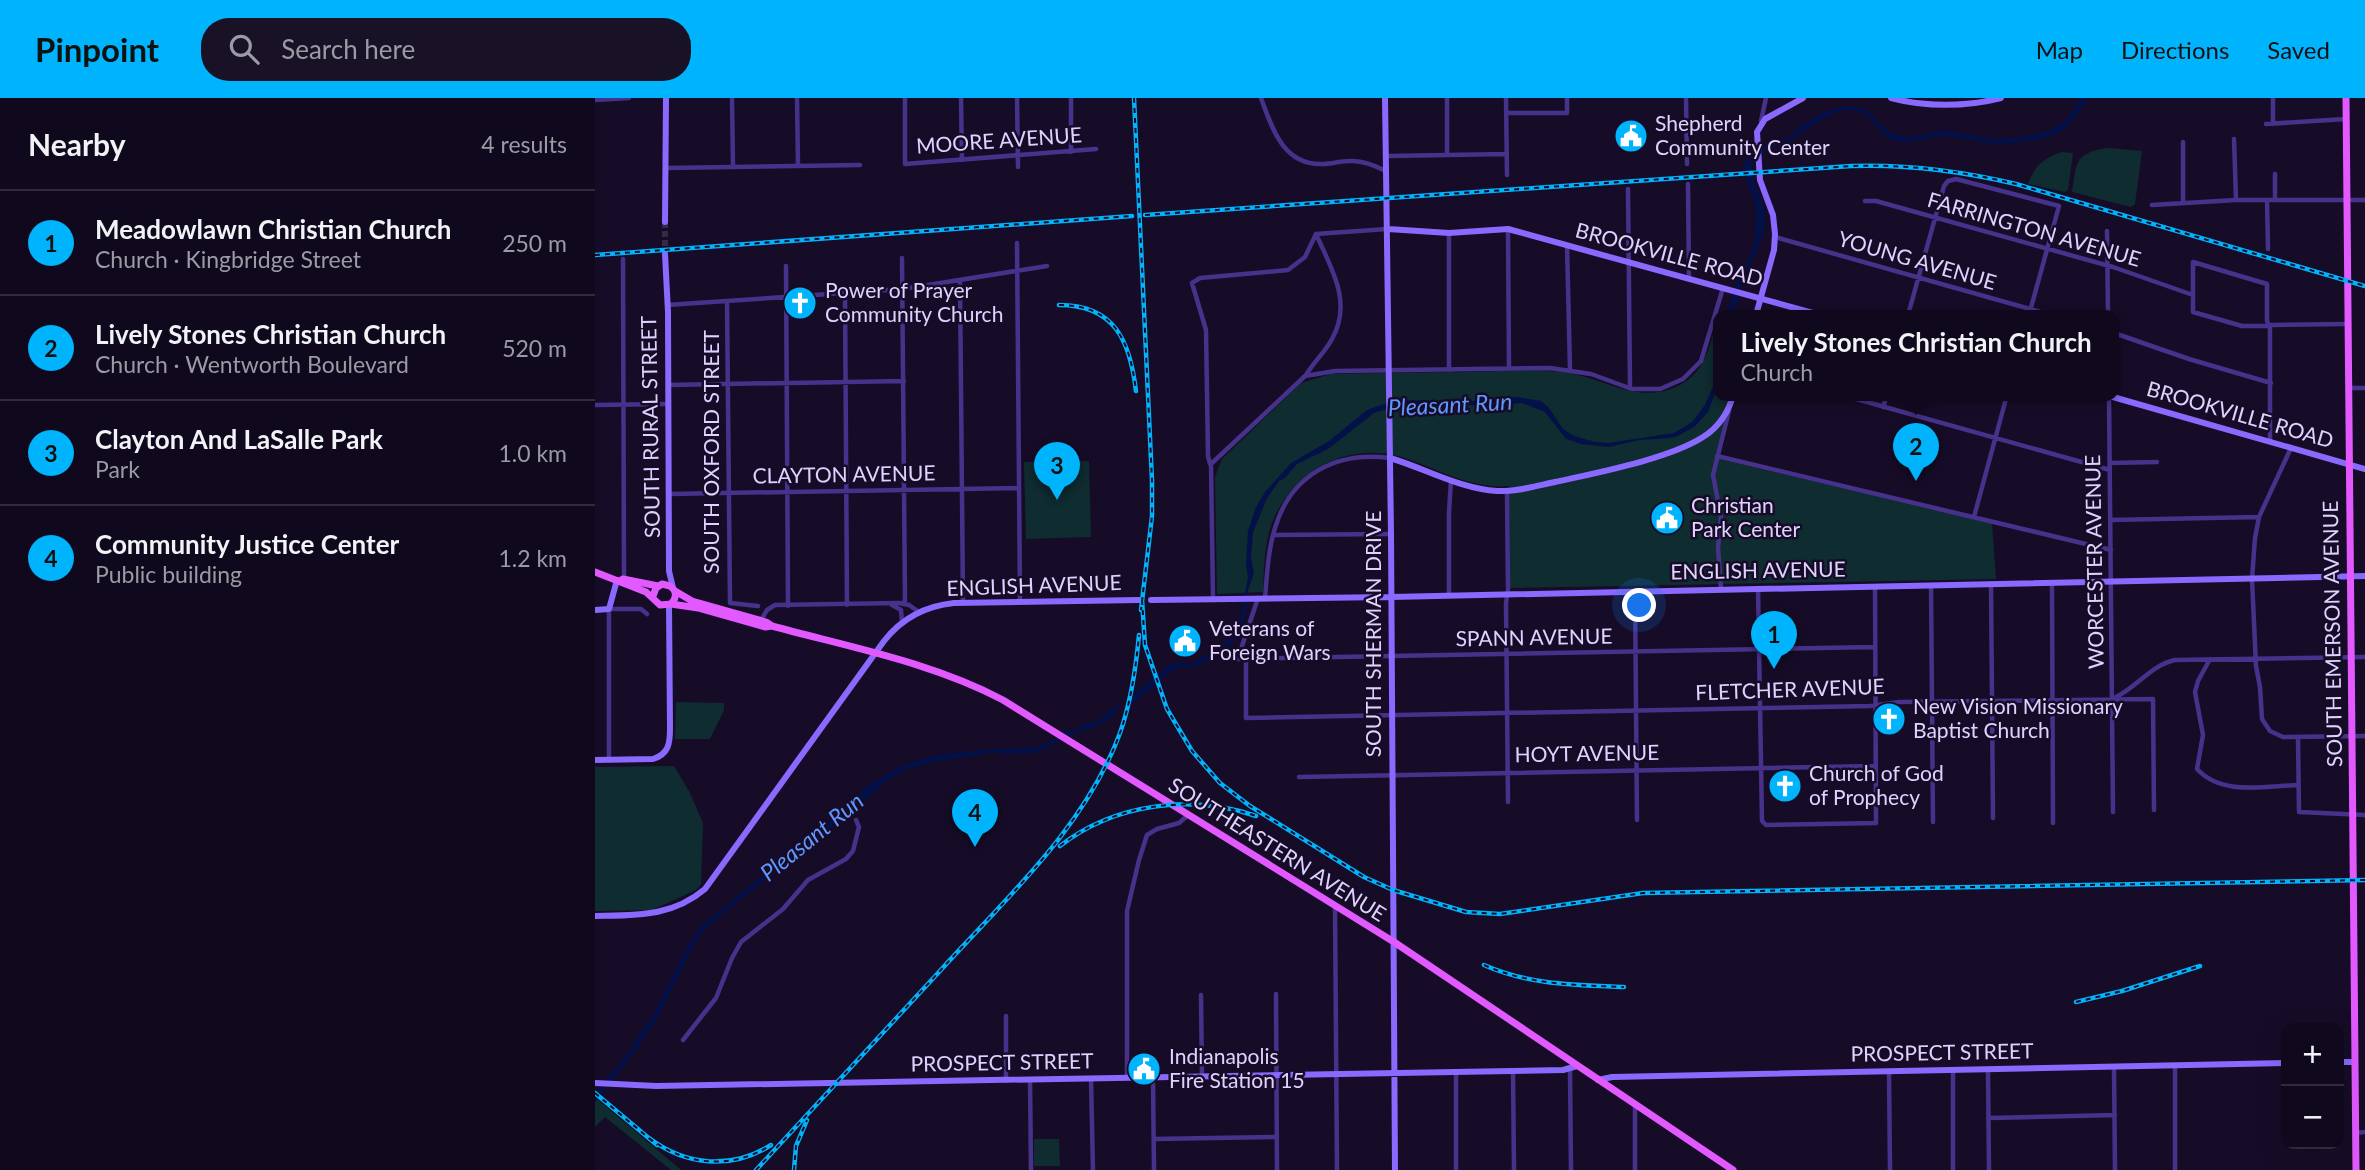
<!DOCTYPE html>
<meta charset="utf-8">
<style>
:root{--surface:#10091d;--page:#191226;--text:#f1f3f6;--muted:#9c9aa4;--line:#302a3b;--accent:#00b3fd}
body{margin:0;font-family:Lato,sans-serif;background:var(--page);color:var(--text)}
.controls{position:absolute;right:21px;bottom:21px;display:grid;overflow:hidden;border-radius:14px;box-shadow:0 7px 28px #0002}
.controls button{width:63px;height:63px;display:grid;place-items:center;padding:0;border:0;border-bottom:2px solid var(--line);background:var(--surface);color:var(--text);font:35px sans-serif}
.you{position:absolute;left:1045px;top:508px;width:24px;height:24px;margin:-18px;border:5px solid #fff;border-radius:50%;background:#1a73e8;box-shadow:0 0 0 10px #1a73e833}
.badge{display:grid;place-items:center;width:46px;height:46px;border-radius:50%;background:var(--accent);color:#111;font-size:23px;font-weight:700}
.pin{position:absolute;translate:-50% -58px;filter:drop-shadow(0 2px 4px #0008)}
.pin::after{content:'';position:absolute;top:37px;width:24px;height:21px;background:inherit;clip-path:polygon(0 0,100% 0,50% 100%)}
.popup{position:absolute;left:1118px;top:212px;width:406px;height:91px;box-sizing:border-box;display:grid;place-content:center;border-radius:14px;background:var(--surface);filter:drop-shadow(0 2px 5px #0005);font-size:23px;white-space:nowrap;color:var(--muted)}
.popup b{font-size:26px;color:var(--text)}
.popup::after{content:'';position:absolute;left:50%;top:100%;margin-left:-14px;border:14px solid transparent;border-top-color:var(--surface)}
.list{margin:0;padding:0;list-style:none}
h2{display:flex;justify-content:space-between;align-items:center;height:91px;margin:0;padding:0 28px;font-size:30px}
h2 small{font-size:23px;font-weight:400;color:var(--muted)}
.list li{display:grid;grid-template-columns:46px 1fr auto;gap:21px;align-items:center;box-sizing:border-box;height:105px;padding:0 28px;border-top:2px solid var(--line)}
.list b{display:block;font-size:26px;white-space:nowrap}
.list p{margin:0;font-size:23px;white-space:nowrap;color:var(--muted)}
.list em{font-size:23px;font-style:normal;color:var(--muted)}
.icon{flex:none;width:38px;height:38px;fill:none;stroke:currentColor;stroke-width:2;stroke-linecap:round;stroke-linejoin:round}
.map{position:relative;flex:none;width:1770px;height:1072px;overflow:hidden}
header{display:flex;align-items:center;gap:42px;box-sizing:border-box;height:98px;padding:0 35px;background:var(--accent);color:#111}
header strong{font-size:33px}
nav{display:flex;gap:38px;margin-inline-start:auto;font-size:24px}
.search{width:490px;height:63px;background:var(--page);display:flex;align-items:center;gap:18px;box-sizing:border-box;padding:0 24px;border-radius:28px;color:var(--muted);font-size:26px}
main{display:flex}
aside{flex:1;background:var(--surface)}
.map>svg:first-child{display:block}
</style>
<header>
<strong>Pinpoint</strong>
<div class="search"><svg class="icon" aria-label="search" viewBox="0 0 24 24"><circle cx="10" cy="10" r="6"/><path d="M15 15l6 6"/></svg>Search here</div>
<nav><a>Map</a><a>Directions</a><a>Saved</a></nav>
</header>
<main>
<aside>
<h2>Nearby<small>4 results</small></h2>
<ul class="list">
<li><span class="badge">1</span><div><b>Meadowlawn Christian Church</b><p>Church · Kingbridge Street</p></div><em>250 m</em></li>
<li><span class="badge">2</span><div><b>Lively Stones Christian Church</b><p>Church · Wentworth Boulevard</p></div><em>520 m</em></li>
<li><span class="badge">3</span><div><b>Clayton And LaSalle Park</b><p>Park</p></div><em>1.0 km</em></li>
<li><span class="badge">4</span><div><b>Community Justice Center</b><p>Public building</p></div><em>1.2 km</em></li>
</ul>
</aside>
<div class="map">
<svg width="1770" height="1072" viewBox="0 0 1770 1072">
<rect width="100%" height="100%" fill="#160c27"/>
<!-- green -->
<path fill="#0f2c31" d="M1513,50l34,3 -7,53 -4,3 -59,-15c5,-30 2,-39 36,-44z
M1467,54l11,1 -5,37 -3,2 -37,-8c7,-19 16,-26 34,-32z
M1123,219v78h13l-16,63 277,65 4,56 -486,9 -1,-102c-37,4 -73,-18 -107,-29 -55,-16 -110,14 -130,66 -8,22 -8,46 -9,69l-46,2 -2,-117 7,-18 79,-76 30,-9c47,-1 93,-2 140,-2 32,-1 65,-3 97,1 37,6 70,31 108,14 30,-13 34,-43 42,-70z
M494,363l2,76 -65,2 -2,-77z
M81,604l48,1v7l-14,29h-35z
M79,668l15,25 14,32 -2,61 -5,6 -44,20 -57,1v-144z
M2,1001l84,71h-10l-66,-53 -10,10v-25z
M439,1041h25l1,27h-26z"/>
<!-- water -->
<path fill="#041048" d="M1486,0h7c-17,30 -28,39 -62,43 -13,2 -24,4 -37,2 -16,-2 -32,-7 -48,-7 -16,0 -31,11 -48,4 -17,-7 -22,-30 -42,-30 -20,0 -40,17 -56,28 -7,6 -17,6 -24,11 -6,4 -12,8 -18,12 -5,21 12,36 12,57 0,24 -13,39 -20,61 -4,10 -7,21 -10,31l-2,5h-6l8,-29 16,-32 4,-16 1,-26 -4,-18 -7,-18 -1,-14 3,-4 16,-11 25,-9 15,-14 23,-13 21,-5 17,2 25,24 14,4 7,1 33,-7 52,9 27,-2 27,-6 17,-11z
M1123,254v34l-10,26 -14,15 -18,10 -7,1 -30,2 -30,7 -28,-3 -15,-5 -21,-27 -23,-9 -23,2 -103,1 -22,7 -46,36 -31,15 -12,14 -6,3 -12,17 -14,34 -2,26 3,15 -6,17 -3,29 -8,18 -13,16 -29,14h-14l-11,5 -40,34 4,-12 28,-24 12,-8 19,2 7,-6 16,-7 16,-16 8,-17 8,-40 -2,-15 2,-32 8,-24 9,-15 26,-29 38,-22 38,-31 28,-10 80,1 42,-4 24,4 8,7 14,21 11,7 21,6 13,1 66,-10 18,-11 13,-17 10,-23z
M526,603c-8,24 -31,27 -52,35 -10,3 -18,11 -29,15 -11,4 -26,2 -38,3l-5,-2 -63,10 -29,8 -19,11 -42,38 -31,22 -98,79 -14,14 -8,13 -35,70 -21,32 -42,53v-9l29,-35 30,-45 33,-66 14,-21 143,-118 23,-22 33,-20 36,-11 56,-6 41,-1 15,-5 18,-12 10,-1 7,-6 14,-2z"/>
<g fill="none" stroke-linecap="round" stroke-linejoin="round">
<!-- secondary-tunnel -->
<path stroke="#342a47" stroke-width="6" stroke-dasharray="6 3" stroke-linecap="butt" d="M70,124v32"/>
<!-- street -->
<path stroke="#47328b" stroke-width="4.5" d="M137,0l1,69
M202,0l1,67
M310,0v66l191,-15
M366,0l1,62
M422,0l1,69
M476,0v54
M666,0c11,30 22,67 61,66 10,0 18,-3 28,-3 12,-1 25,5 36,10
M852,0v57
M911,0l1,77
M1091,0l1,66
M1678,0v26
M0,2l34,-2
M911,15h61v-15
M1166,23l5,-23
M1671,26l80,-5
M1639,41l2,61
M1588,44v61
M792,58l120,-2
M71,70l194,-3
M1093,86l1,94
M1033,91l2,199
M1672,102l1,49
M1680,102v-26
M1270,103h11l237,66 80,28
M1557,107l84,-5h129
M913,131l1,139
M1512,133l1,84
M854,135v137
M1180,139l276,78
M422,145l3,359
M972,147l3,125
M307,160l3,342 -1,3
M28,161l1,320
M191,168l2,340
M365,182l3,323
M250,195l2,312
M132,203l3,302 28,3
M72,207l236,-16 144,-23
M1313,217l36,-129 4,-5 8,-2 103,27 -30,109
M1519,235l75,26 82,24
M711,277c8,-13 19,-23 26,-36 21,-37 -1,-71 -16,-105
M73,287l236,-4
M1754,290h16
M1247,297l268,75
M1514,298l4,416
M0,307l73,-1
M1288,309l4,-12
M1675,344v-112c0,-4 -2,-6 -3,-9v-37l-74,-22v50l49,14h27l3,-1 75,-1
M1696,350l-32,69 -4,21 -3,41 4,87 4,21 2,32 8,12 13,6 82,-1
M1122,358l394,94
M1515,365l47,-1
M615,366l-2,-8 -2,-126 -14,-47 8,-5 88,-8 17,-13 11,-23 71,-5
M912,393l1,98 -2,14 2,199
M74,396l350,-6
M1379,419l33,-122
M1515,422l149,-3
M678,437l118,-1
M1457,485l1,240
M1396,486l2,234
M1336,488l2,236
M1163,490l4,233 4,4 110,-2 -1,-236
M1126,491l-3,-41 3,-31 -8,-42 16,-64
M1040,494l2,228
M854,497v-83l2,-32
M670,500c2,-23 3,-48 10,-70 16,-54 62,-77 115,-70
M618,501l-2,-135 94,-88 30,-5 215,-3 41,6 41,15h28l23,-10 18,-18 22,-73
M297,507l9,5 1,12
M166,522l6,-10 8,-5 124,-2 10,2 10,7
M650,560l-4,-2 -1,-4 18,-54
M651,560v60l624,-12 29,-4 254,-3 1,111
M640,561l640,-12
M1615,561l-12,22 -3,11 8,43 -6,34c25,27 67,17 101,16
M1521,599c21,-10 35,-32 59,-37l190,-3
M1703,639l1,75 66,3
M14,661v-150h32l6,5
M704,679l577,-11
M740,809l2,263
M681,896l1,176
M606,897l1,82
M411,918v65
M88,942l33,-42 16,-40 9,-16 42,-33 25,-29 38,-21 7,-8 6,-24 -3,-7
M1580,967v105
M1519,969l1,103
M975,971l1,101
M1393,971l1,101
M918,973l1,99
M1294,974l1,98
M861,975v97
M532,980v-167l12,-51 8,-25 10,-6 22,-6 8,-7
M558,980l1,92
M496,981l2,91
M435,982l1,90
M1040,1007v65
M1393,1020l127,-3
M1761,1035l9,-1
M559,1041l123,-2
M1358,1072v-100"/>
<!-- secondary -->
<path stroke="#8a69ff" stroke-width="6" d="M790,0l6,436 4,636
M1296,0c34,9 75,9 110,0
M70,124l1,-124
M793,131l61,4 59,-4 312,86
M70,156l3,58 1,259 4,17
M1161,217l18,-65 1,-16 -2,-19 -13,-35 -3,-48 8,-13 38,-21
M1511,297l259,74
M795,360c34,10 70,31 107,33 19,1 39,-5 58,-9 40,-9 114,-23 148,-45 15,-9 26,-25 30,-42
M556,502l240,-3 974,-21
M0,512l14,-1 8,-29
M0,662l58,-1c16,-5 17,-16 17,-31l-1,-123
M0,818c41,-1 77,1 110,-27l179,-248c18,-23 41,-35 70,-38l185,-3
M1744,964h16
M1003,982l14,-3 674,-14
M0,985l61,3 907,-16 14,-4"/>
<!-- primary -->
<path stroke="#e159ff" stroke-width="7" d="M1751,0l10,1072
M0,474l51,20 14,13 11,-1c6,-6 6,-13 -1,-18l-8,-2 -6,4 -3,8
M25,483l3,-2 35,7
M80,493l17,10 74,21 6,4
M76,506l27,4 67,19 7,-1c77,21 159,36 231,74l391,242 339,228"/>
<defs>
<path id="rail" d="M539,0l18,382v36l-11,94
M550,117l706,-49c56,-2 110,5 165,18l349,102
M0,157l537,-39
M464,207c56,0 71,36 77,86
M547,502l3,45 22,64 25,42 28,32 30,23 114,71 29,13 73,22 34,2 143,-21 722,-13
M465,748c55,-43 132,-52 196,-30
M889,867c45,20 91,20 140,22
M1481,904l46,-11 78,-25
M0,995l62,52
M54,1040c37,28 83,32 122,7
M161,1072c61,-66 122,-132 183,-198 66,-73 146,-144 181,-239 11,-31 16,-66 19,-98
M199,1072l2,-24 11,-26"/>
</defs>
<!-- rail casing -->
<use href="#rail" stroke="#00b3fd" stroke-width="4.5"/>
<!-- rail -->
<use href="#rail" stroke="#160c27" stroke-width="2" stroke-dasharray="5" stroke-linecap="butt"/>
</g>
<!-- icons -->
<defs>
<symbol id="civic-disc" viewBox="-11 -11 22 22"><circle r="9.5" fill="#00b3fd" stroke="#160c27"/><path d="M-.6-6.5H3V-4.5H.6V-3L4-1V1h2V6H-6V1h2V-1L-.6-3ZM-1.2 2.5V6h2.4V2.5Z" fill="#fff"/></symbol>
<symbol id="church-disc" viewBox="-11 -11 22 22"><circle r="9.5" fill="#00b3fd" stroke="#160c27"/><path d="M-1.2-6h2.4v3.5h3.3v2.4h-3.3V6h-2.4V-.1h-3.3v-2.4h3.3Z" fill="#fff"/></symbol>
</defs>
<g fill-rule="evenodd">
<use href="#civic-disc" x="1017" y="19" width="38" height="38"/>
<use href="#church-disc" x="186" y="186" width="38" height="38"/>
<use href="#civic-disc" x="1053" y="401" width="38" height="38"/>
<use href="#civic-disc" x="571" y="524" width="38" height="38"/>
<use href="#church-disc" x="1275" y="602" width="38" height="38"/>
<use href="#church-disc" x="1171" y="669" width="38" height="38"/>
<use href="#civic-disc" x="530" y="952" width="38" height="38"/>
</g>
<g text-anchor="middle" stroke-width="5" stroke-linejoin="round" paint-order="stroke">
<!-- poi labels -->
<g font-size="21" fill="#e0d2ff" stroke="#160c27" text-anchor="start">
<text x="1060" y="33">Shepherd<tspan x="1060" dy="24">Community Center</tspan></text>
<text x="230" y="200">Power of Prayer<tspan x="230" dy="24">Community Church</tspan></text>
<text x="1096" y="415">Christian<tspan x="1096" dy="24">Park Center</tspan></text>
<text x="614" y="538">Veterans of<tspan x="614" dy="24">Foreign Wars</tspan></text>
<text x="1318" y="616">New Vision Missionary<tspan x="1318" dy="24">Baptist Church</tspan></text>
<text x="1214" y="683">Church of God<tspan x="1214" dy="24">of Prophecy</tspan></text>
<text x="574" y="966">Indianapolis<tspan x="574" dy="24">Fire Station 15</tspan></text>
</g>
<!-- street labels -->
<g font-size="21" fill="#e0d2ff" stroke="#160c27">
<text transform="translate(404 43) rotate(-4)" y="7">MOORE AVENUE</text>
<text transform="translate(1439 132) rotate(16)" y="7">FARRINGTON AVENUE</text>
<text transform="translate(1074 157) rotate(15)" y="7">BROOKVILLE ROAD</text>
<text transform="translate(1322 163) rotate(16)" y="7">YOUNG AVENUE</text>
<text transform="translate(1645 317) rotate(16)" y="7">BROOKVILLE ROAD</text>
<text transform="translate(56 329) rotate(-91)" y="7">SOUTH RURAL STREET</text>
<text transform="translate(117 354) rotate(-90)" y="7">SOUTH OXFORD STREET</text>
<text transform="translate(249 377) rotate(-1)" y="7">CLAYTON AVENUE</text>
<text transform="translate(1500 464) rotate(-91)" y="7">WORCESTER AVENUE</text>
<text transform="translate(1163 473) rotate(-1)" y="7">ENGLISH AVENUE</text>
<text transform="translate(439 488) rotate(-2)" y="7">ENGLISH AVENUE</text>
<text transform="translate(779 536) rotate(-90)" y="7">SOUTH SHERMAN DRIVE</text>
<text transform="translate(1738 536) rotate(-91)" y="7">SOUTH EMERSON AVENUE</text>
<text transform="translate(939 540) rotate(-1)" y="7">SPANN AVENUE</text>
<text transform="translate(1195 592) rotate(-2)" y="7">FLETCHER AVENUE</text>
<text transform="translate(992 656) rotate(-1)" y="7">HOYT AVENUE</text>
<text transform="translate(682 752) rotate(32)" y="7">SOUTHEASTERN AVENUE</text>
<text transform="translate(1347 955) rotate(-1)" y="7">PROSPECT STREET</text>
<text transform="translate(407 965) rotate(-1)" y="7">PROSPECT STREET</text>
</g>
<!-- water labels -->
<g font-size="23" font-style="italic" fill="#6097ff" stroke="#160c27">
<text transform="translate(855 307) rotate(-3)" y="8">Pleasant Run</text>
<text transform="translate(217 739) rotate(-39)" y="8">Pleasant Run</text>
</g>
</g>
</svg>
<div class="controls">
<button>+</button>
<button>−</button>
</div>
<div class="you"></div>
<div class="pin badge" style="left:1179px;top:571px">1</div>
<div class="pin badge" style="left:1321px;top:383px">2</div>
<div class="popup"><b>Lively Stones Christian Church</b>Church</div>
<div class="pin badge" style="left:462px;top:402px">3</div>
<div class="pin badge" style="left:380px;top:749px">4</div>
</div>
</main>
